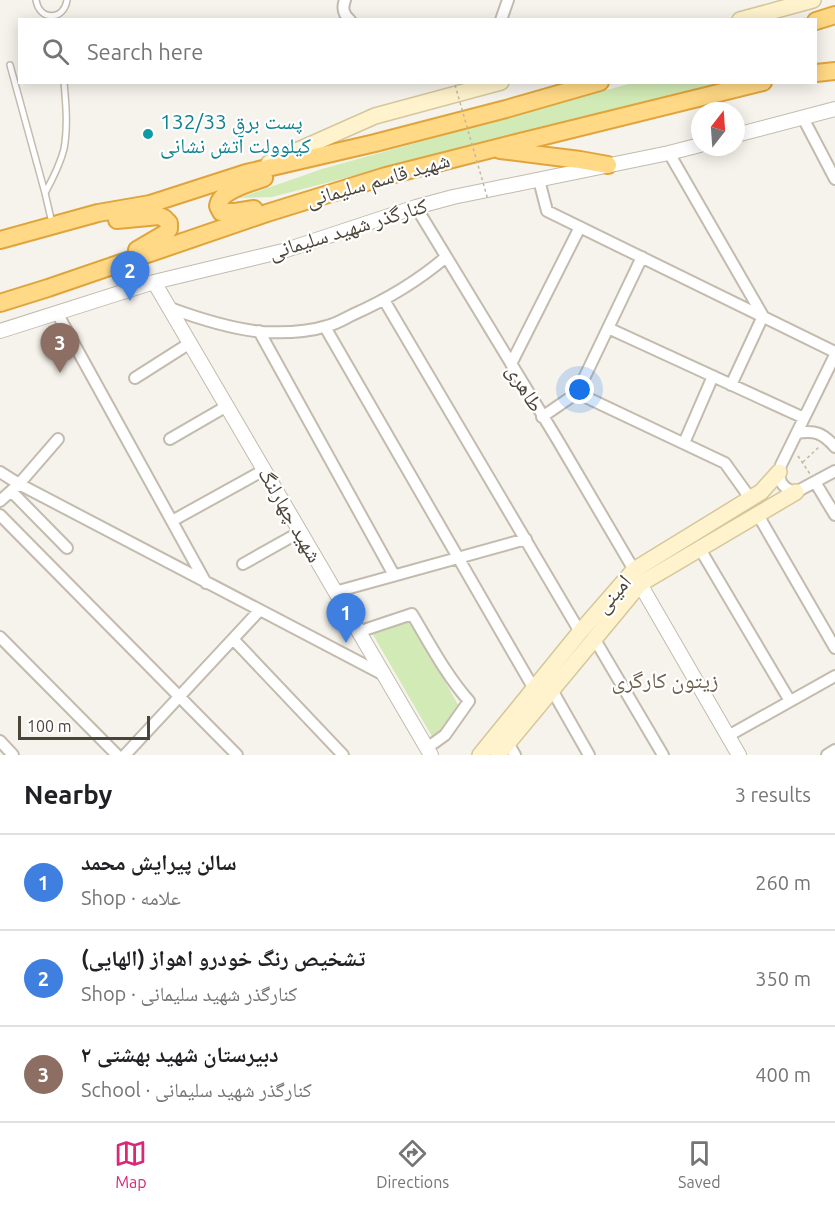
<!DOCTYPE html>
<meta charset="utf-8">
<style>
:root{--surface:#fff;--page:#f6f6f6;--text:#202124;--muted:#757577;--line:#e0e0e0;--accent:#db2777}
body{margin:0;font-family:Ubuntu,"Noto Naskh Arabic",sans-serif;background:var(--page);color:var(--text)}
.compass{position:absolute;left:691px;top:102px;width:54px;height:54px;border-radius:50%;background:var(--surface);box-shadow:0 3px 15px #0003;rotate:17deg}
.scale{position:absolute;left:18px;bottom:15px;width:132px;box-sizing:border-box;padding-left:6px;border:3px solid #4b4439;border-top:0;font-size:16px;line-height:21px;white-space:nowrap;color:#4b4439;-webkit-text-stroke:4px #fff;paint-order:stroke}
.you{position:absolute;left:580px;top:390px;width:21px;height:21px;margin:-15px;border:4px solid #fff;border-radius:50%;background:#1a73e8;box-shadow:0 0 0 9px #1a73e833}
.badge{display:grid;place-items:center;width:39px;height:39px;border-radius:50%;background:var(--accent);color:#fff;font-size:20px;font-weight:700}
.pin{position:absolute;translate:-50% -50px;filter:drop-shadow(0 2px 3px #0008)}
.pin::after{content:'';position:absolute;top:32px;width:21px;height:18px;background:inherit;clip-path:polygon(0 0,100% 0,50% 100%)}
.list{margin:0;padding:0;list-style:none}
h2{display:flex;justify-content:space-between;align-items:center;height:78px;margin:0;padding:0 24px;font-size:26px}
h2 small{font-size:20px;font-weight:400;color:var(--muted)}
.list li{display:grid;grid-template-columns:39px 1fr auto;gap:18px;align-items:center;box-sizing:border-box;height:96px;padding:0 24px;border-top:2px solid var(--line)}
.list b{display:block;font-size:22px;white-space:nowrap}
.list p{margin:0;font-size:20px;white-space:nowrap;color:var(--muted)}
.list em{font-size:20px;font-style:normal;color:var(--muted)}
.icon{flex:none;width:33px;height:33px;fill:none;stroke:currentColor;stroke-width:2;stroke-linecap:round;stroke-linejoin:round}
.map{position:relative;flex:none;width:835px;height:755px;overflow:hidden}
.search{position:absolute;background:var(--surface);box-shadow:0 3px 15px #0003;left:18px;right:18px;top:18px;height:66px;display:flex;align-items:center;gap:15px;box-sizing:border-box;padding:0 21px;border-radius:0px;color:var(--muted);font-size:22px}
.sheet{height:366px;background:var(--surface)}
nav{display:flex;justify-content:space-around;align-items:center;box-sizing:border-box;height:84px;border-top:2px solid var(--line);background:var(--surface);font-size:16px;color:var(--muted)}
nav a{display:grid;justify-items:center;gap:3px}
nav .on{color:var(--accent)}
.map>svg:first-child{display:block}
</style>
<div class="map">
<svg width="835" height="755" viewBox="0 0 835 755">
<rect width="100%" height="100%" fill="#f6f3ec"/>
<!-- green -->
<path fill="#d2eab5" d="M632,83h101l-222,52 -239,62 -33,1 83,-29z
M410,620l50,88 -26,32 -62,-107z"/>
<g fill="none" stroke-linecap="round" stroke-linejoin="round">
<defs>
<path id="service" d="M36,0c3,21 28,21 31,0
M10,65l35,128c6,-11 16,-32 19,-44 4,-22 2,-45 0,-67
M45,193l7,30"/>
<path id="minor" d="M345,0c-3,8 -2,14 5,20
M501,20l7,-20
M803,118l32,61
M669,153l94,163
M539,180l8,31 288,141
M416,207l141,232 77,131
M384,300l196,332
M170,308c30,11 61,21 93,24 21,1 45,0 64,-6 9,-2 17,-7 25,-11 34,-15 66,-34 94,-58
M57,313l149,270
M325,327l209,362
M608,328l196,90
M259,331l135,244
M835,355l-54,110c-5,14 1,24 15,27l39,-21
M511,364l69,-137
M135,378l55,-35
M731,385l32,-69
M577,393l148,70 25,35
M542,417l35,-24 65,-136
M797,433c18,-3 26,0 38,14
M170,439l57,-33
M684,443l29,-67
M0,472l19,12 365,191
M815,482l20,33
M11,491l56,57
M0,501l19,-17 39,-45
M0,515l237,240
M758,515l77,133
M172,521l92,-51
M700,549l90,152
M243,564l57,-32
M335,592l191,-53
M358,632l54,-18c18,30 34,61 57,87l-24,34 -18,13
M0,637l117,118
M594,638l69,117
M233,639l110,116
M552,690l37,65
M728,736l107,-60
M0,741l13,14
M508,743l7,12
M125,755l134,-144
M827,755l8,-5"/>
<path id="tertiary" d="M736,135l99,-26
M154,282l277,473
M0,331l154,-49 129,-31 133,-44 37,-10 216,-44 31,-8
M640,584l99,171"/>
<path id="secondary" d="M740,20l73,-20
M269,163l106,-47 126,-34
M480,755l100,-123 54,-62 127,-78 18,-20
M498,755l142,-171 156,-92"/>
<path id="trunk" d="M816,21l19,-6
M816,73l19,-2
M500,150l80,10 28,5
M254,209l-19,3h-14l-3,-6c2,-16 32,-23 46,-28
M117,220l42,-4 5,2 5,5v6l-3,4 -29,17
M0,240l98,-27 52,-9 96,-31 129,-30 131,-34 94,-27
M0,303l48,-15 219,-75 119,-37 130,-33 247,-61"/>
</defs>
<!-- service casing -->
<use href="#service" stroke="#c2bbae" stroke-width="8"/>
<!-- minor casing -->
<use href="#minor" stroke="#c2bbae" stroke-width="14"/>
<!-- tertiary casing -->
<use href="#tertiary" stroke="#c2bbae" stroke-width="16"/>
<!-- secondary casing -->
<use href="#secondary" stroke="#d6c79b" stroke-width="18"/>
<!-- trunk casing -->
<use href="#trunk" stroke="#e0a43c" stroke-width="20"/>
<!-- path -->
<path stroke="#c4b79f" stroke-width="1.5" stroke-dasharray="3 3" stroke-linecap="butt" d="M798,456l12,18
M803,462l16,-15"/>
<!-- service -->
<use href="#service" stroke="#fff" stroke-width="5"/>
<!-- minor -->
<use href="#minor" stroke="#fff" stroke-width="10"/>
<!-- tertiary -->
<use href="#tertiary" stroke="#fff" stroke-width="14"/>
<!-- secondary -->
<use href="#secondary" stroke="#fff3cd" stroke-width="15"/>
<!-- trunk -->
<use href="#trunk" stroke="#ffd985" stroke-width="16"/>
<!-- path-bridge -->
<path stroke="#c4b79f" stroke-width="1.5" stroke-dasharray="3 3" stroke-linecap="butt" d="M455,85l33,115"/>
</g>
<!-- markers -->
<circle fill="#0f9aa8" stroke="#fff" stroke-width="2" cx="148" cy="134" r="6"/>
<g text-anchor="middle" stroke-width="4.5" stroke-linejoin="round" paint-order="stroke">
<!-- culture labels -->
<g font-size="21" fill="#0d838f" stroke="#fff" text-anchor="start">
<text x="160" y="129">پست برق 132/33<tspan x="160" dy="24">کیلوولت آتش نشانی</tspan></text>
</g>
<!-- street labels -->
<g font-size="21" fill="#4b4439" stroke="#fff">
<text transform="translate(378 180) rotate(-16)" y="7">شهید قاسم سلیمانی</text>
<text transform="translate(348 229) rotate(-17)" y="7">کنارگذر شهید سلیمانی</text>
<text transform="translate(525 388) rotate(59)" y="7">طاهری</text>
<text transform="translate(290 515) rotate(60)" y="7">شهید چهارلنگ</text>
<text transform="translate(613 594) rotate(-49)" y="7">امینی</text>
</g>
<!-- neighbourhood labels -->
<g font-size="22" fill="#6e6250" stroke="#fff">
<text x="665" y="688">زیتون کارگری</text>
</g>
</g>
</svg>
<svg class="compass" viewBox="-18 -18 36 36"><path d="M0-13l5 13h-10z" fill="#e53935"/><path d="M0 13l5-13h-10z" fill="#757577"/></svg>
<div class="scale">100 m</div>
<div class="you"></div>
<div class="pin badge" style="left:346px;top:643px;background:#3f7fe0">1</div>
<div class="pin badge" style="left:130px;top:301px;background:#3f7fe0">2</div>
<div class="pin badge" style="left:60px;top:373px;background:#8d6e63">3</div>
<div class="search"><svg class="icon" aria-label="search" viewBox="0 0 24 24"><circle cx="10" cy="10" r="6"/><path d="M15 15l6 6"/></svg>Search here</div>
</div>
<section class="sheet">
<h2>Nearby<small>3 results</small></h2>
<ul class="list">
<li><span class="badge" style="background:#3f7fe0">1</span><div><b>سالن پیرایش محمد</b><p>Shop · علامه</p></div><em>260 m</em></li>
<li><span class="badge" style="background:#3f7fe0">2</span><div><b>تشخیص رنگ خودرو اهواز (الهایی)</b><p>Shop · کنارگذر شهید سلیمانی</p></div><em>350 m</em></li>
<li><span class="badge" style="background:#8d6e63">3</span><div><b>دبیرستان شهید بهشتی ۲</b><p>School · کنارگذر شهید سلیمانی</p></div><em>400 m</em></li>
</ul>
</section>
<nav>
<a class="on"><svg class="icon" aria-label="map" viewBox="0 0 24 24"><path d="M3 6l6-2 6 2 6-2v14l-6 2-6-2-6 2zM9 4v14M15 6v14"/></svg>Map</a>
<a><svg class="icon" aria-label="directions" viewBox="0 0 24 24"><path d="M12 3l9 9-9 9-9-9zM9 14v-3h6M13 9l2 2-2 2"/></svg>Directions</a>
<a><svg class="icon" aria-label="saved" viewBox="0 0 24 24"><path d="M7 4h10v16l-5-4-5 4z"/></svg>Saved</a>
</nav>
